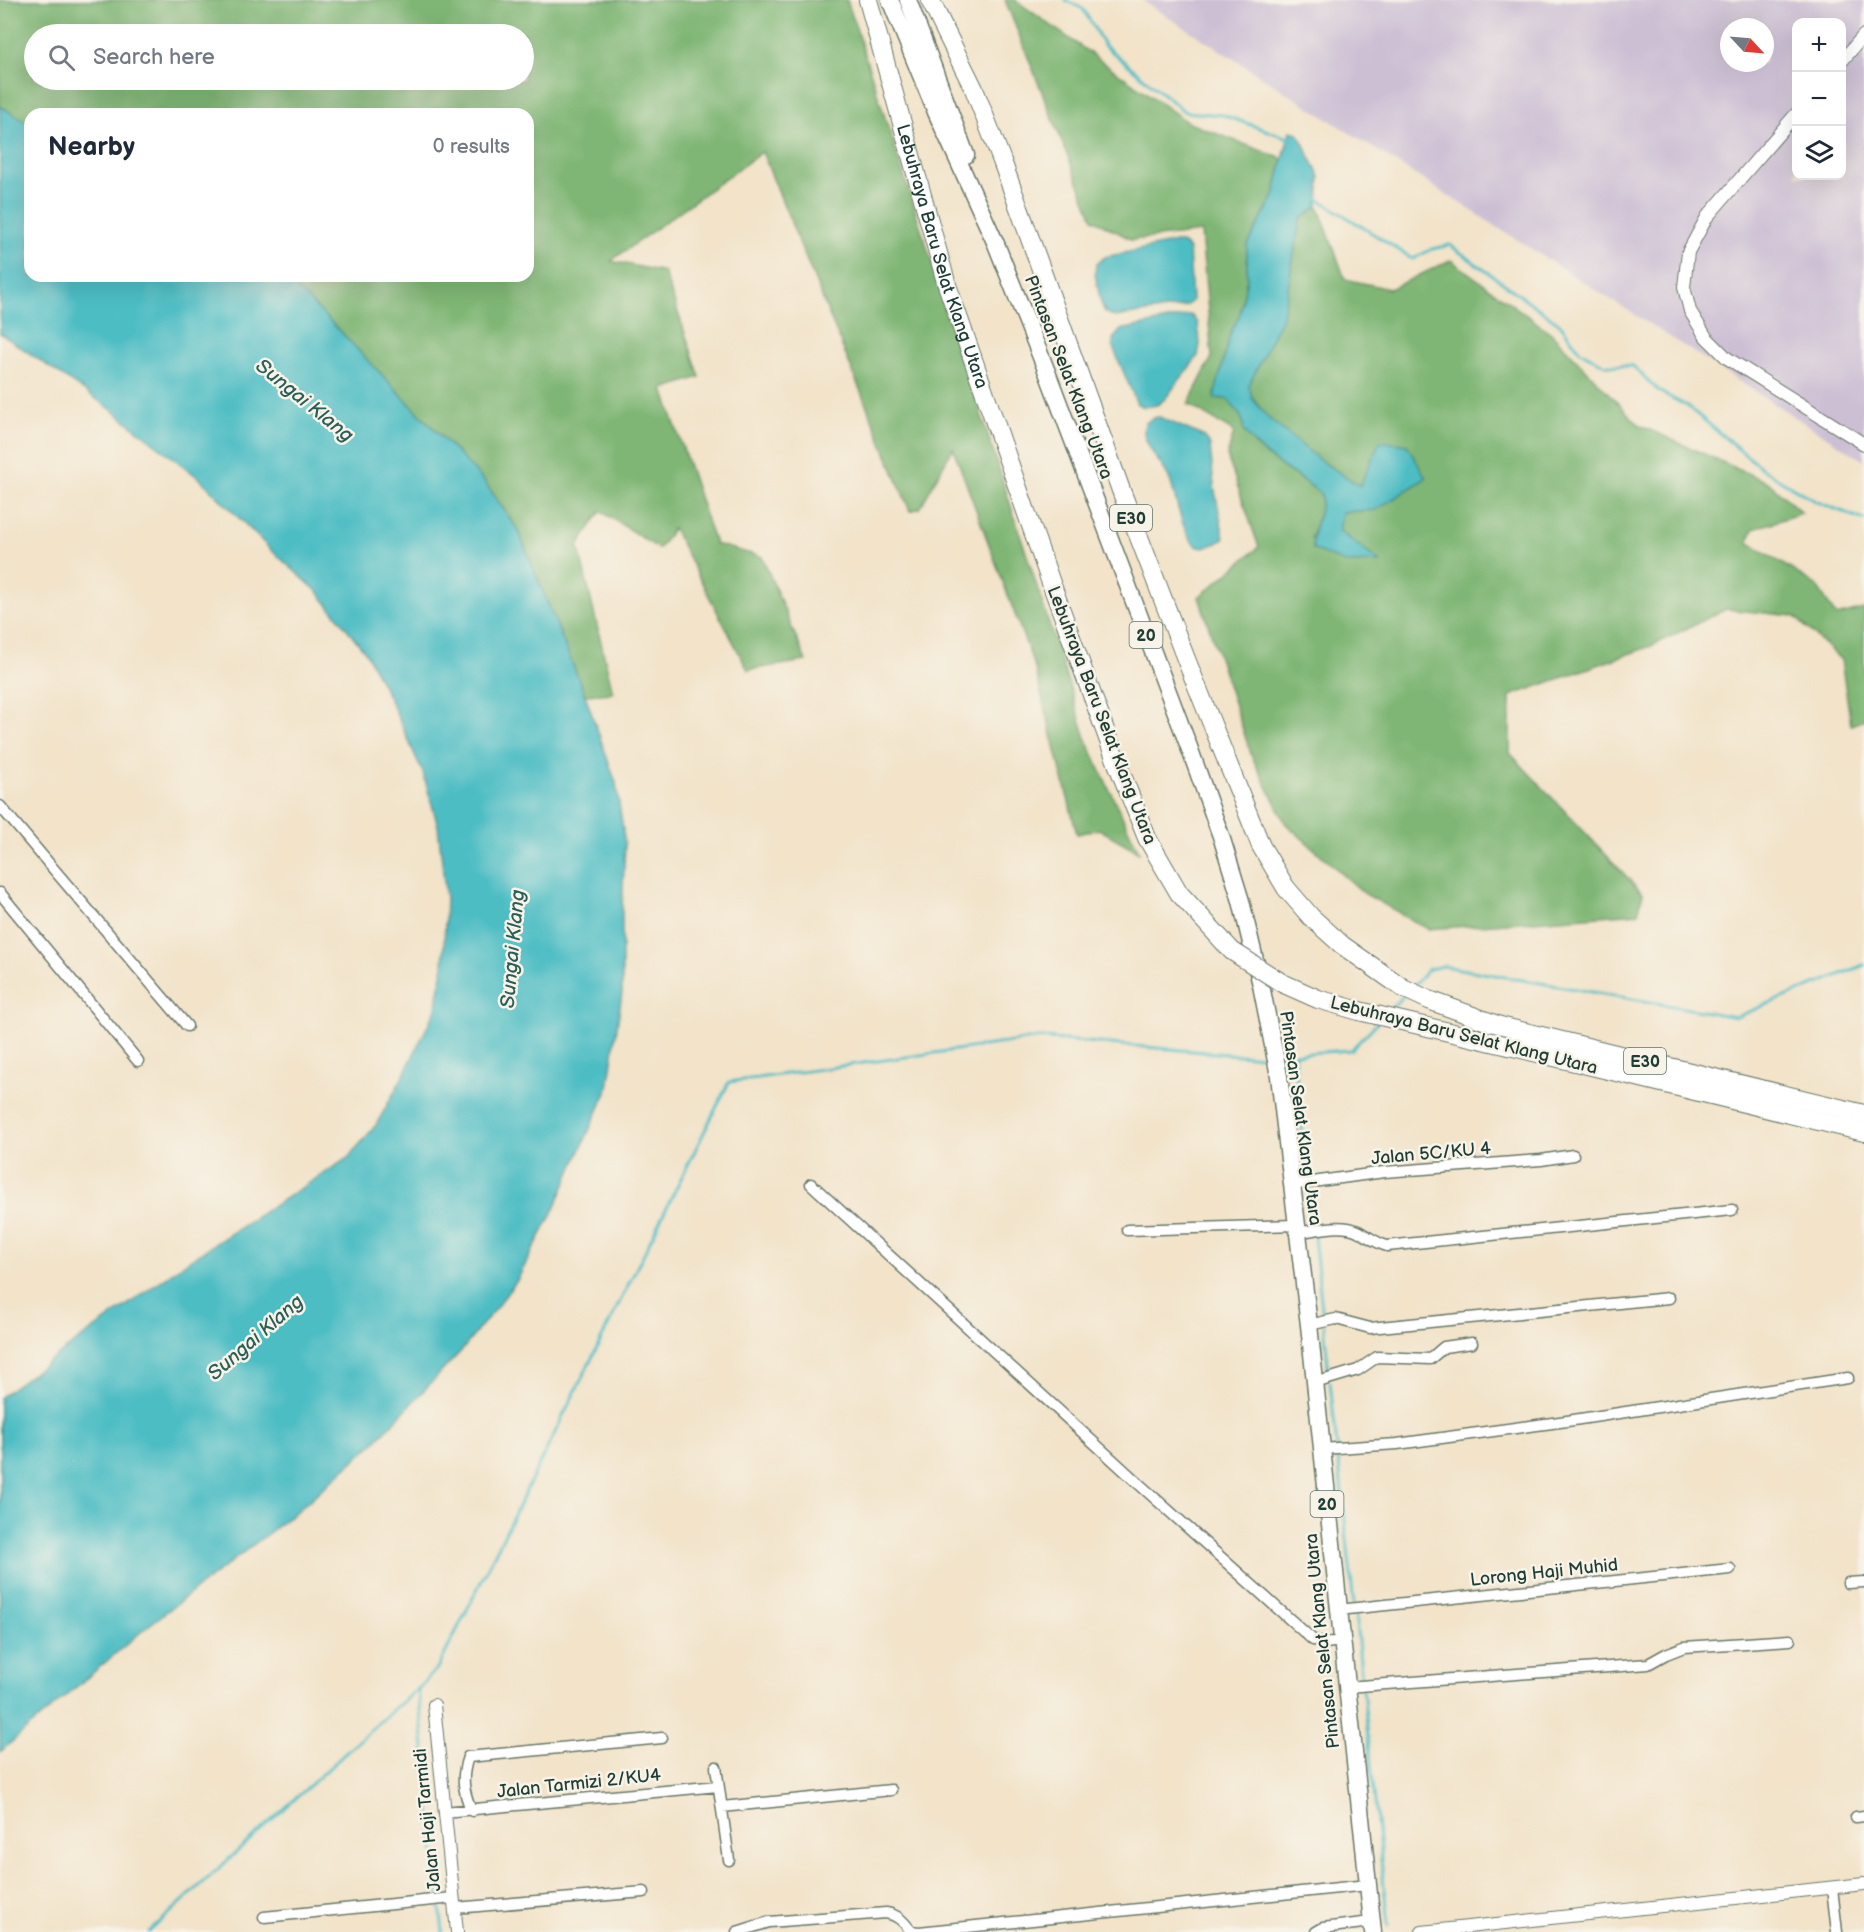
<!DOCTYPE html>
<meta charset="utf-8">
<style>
:root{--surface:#fff;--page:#f6f6f7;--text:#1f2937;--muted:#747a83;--line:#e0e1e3}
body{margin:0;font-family:"Balsamiq Sans",sans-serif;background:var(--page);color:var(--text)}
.controls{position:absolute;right:18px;top:18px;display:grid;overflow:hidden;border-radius:12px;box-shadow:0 6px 24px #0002}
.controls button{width:54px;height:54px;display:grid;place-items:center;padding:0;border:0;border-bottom:2px solid var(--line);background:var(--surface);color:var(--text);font:30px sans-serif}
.compass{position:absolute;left:1720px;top:18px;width:54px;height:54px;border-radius:50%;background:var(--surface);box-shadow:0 6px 24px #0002;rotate:116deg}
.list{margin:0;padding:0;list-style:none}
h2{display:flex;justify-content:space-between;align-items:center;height:78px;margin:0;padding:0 24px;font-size:26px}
h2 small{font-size:20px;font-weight:400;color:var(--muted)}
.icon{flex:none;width:33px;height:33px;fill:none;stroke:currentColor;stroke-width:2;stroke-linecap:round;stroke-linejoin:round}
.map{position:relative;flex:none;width:1864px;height:1932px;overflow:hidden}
.search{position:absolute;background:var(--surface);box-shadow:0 6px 24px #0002;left:24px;top:24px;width:510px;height:66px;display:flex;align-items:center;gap:15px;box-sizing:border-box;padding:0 21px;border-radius:33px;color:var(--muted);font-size:22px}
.panel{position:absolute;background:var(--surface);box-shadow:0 6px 24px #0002;left:24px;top:108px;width:510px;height:174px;border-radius:18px}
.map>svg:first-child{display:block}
</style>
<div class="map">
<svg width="1864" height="1932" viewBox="0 0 1864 1932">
<rect width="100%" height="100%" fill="#f7f3e8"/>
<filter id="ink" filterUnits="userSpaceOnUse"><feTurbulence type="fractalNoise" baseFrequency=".0167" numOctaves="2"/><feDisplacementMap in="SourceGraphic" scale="12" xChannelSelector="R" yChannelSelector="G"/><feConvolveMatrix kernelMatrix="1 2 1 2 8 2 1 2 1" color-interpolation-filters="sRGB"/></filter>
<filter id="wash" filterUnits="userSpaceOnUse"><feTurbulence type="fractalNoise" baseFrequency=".008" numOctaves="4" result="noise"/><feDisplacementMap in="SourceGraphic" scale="24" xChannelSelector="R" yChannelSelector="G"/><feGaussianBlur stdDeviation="1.35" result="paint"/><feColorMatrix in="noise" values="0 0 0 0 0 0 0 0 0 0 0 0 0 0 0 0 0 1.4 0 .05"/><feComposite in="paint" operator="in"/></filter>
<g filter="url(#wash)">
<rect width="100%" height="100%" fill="#f2e3c9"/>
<!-- industrial -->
<path fill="#ccbfd4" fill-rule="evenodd" d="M1144,0h720v461l-721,-460zM1796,22h46v154h-46zM1729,27h36v36h-36z"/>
<!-- forest -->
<path fill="#7fb674" stroke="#4f7a54" stroke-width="1.5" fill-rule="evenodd" d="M0,0h847l241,744 51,108 -40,-23 -22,5 -42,-166 -82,-220 -33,60 -10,3 -148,-359 -151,109 53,11 36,105 -37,12 52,155 47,13 44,104 -58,9 -75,-142 -14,21 -58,-38 -23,34 35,148 -28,2 -67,-165 -34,-49 -149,-155 -51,-50h244v-162h-498v10l-30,-18zM34,34h490v46h-490z
M1005,0h10l174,123 94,36 -9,37 -27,50v33l-7,35 -10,20 -15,64 13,1c4,6 11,13 14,20 2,4 0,9 3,13 19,28 51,42 76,62l1,12 -11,32 68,24 -40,-32 3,-18 34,-2 -16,-24 -39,-25 -54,-44 -15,-19 -3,-13 34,-70 17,-95 18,-14 27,73 45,10 61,-29 100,73 88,92 130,58 33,30 -49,16 -5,13 68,43 20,31 28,-7v111l-13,5 -10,-65 -47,-44 -68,-7 -75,37 -141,50v57l133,141 -5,19 -210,16 -63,-35 -79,-70 -34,-67 -53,-160 60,-50 -32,-91 7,-24 -46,-28 24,-47 -11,-125 -69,8 -39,-21z"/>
<!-- water -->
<path fill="#4ebdc4" stroke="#367d7c" stroke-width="1.5" d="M0,106l30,18v152h254l51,50 149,155 34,49 67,165 31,88 9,61 -3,66v83l-14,95 -56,126 -36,68 -53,67 -89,94 -77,68 -149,115 -148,126v-355l191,-138 157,-101 28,-33 27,-49 33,-67 7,-40 3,-70 -8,-73 -15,-53 -30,-67 -27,-53 -48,-61 -48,-43 -70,-70 -88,-69 -112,-77z
M1290,131l8,2 22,44 -2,29 -18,14 -17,95 -34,70 3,13 15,19 54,44 39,25 20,-45 27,4 19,33 -50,32 -34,2 -3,19 41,31 -35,1 -32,-14c-3,-19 10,-35 8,-55 -25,-21 -57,-34 -76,-62 -3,-4 -1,-9 -3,-13 -3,-7 -10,-14 -14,-20l-14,-1 16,-64 10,-20 7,-35v-33l27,-50z
M1176,242l8,2 5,5 3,52 -6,5 -71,11 -10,-5 -4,-9 -6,-29 1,-10 9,-7z
M1191,315l7,8 2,21 -2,12 -33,43 -8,6 -13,2 -7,-3 -24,-57v-8l8,-9z
M1159,417l46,20 5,9 4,40 10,52c-5,5 -9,6 -16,8 -3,0 -7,2 -9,1 -15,-3 -24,-54 -29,-67 -6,-16 -25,-31 -26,-49 -1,-9 7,-13 15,-14z"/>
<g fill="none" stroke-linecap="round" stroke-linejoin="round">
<!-- stream -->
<path stroke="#4ebdc4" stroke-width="3" d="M1065,0l18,9 21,36 81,67 38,3 68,24
M1315,197l98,62 19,-10 18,-4 110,79 20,27 25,14 28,1 27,26 27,14 77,64 51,31 49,19
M1414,985l15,-16 14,-3 293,51 128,-52
M1389,1010l14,-14
M1280,1055l71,-5 27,-28
M1294,1055l29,263
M1324,1325l5,50
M1330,1382l24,223
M1355,1611l7,71
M418,1689l21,205
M1363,1689l25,236
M440,1906l3,26
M149,1932l247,-225 22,-18 21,-23 290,-584 311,-44 211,18 19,-1"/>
</g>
</g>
<g filter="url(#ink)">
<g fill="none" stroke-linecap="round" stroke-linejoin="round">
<defs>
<path id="minor" d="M0,806l187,220
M0,893l138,168
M811,1184l328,300 174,156 12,3 18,-2
M1291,1185l93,-13 157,-12 32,-5
M1127,1230l169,-5
M1297,1233c18,-3 44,-10 61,-2 11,6 18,12 29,15l345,-36
M1309,1325l27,-6 34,9 299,-30
M1315,1383l43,-13 19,-13 53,2 14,-12 28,-4
M1322,1449l75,-5 170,-23 281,-43
M1848,1583l16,-1
M1338,1610l392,-41
M1347,1687l301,-23 18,-10 18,-7 106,-7
M716,1767l13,93
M722,1807l169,-17
M472,1811c-9,-19 -11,-34 -4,-54l194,-19
M444,1812l274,-26
M1856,1817l8,-1
M1832,1888l5,44
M455,1908l189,-16
M264,1917l189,-19
M737,1932l32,-10 117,-9c12,2 17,8 25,18l8,1 448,-47
M1316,1932l7,-4 48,-6"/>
<path id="tertiary" d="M1842,61l22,-26
M1796,114l-89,103 -19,35 -4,35 6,24 16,26 21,21 137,86
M434,1705l23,227
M1422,1932l442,-48"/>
<path id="trunk" d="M890,0l46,112 60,132 51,128 142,375 32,89 20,65 20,84 18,91 30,249 64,607
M908,0l58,155"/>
<g id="motorway">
<path id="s1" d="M868,0l78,282 104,298 67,183"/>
<path d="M930,0l44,89 28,72 120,332 64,166 75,187 25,42 25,29 31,28 61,43 26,12 71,26 364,88"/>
<path d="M1509,1046l355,86"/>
</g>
</defs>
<!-- minor casing -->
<use href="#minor" stroke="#697768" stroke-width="13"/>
<!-- tertiary casing -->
<use href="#tertiary" stroke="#697768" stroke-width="14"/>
<!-- trunk casing -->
<use href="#trunk" stroke="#697768" stroke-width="19"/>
<!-- motorway casing -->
<use href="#motorway" stroke="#697768" stroke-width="20"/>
<!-- minor -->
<use href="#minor" stroke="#fff" stroke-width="10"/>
<!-- tertiary -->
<use href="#tertiary" stroke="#fff" stroke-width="12"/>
<!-- trunk -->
<use href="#trunk" stroke="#fff" stroke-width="16"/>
<!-- motorway -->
<use href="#motorway" stroke="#fff" stroke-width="18"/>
<defs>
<path id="motorway-bridge" d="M1117,763l30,75 32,55 53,58 50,32 36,16 41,12 150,35"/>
</defs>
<!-- motorway-bridge casing -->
<use href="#motorway-bridge" stroke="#697768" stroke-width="20" stroke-linecap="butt"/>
<!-- motorway-bridge -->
<use href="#motorway-bridge" stroke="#fff" stroke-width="18"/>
</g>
</g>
<g text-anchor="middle" stroke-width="5" stroke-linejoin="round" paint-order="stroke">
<!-- shield labels -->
<g fill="#f7f3e8" stroke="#60746a" stroke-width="1.5">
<rect x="1110" y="505" width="42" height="26" rx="4.5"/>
<rect x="1129.5" y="622" width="33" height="26" rx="4.5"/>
<rect x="1624" y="1048" width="42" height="26" rx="4.5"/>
<rect x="1310.5" y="1491" width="33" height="26" rx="4.5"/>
</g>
<g font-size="16" font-weight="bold" fill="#1f3d34">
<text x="1131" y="524">E30</text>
<text x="1146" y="641">20</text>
<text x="1645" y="1067">E30</text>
<text x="1327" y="1510">20</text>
</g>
<!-- street labels -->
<g font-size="18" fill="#1f3d34" stroke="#f7f3e8">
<text dy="6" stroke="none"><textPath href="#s1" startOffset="267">Lebuhraya Baru Selat Klang Utara</textPath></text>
<text transform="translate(1069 377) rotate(69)" y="6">Pintasan Selat Klang Utara</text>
<text transform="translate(1102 715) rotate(69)" y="6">Lebuhraya Baru Selat Klang Utara</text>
<text transform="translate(1464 1035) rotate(14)" y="6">Lebuhraya Baru Selat Klang Utara</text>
<text transform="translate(1301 1118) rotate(82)" y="6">Pintasan Selat Klang Utara</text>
<text transform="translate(1431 1153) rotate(-5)" y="6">Jalan 5C/KU 4</text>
<text transform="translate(1544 1572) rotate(-6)" y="6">Lorong Haji Muhid</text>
<text transform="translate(1322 1641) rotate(-96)" y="6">Pintasan Selat Klang Utara</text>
<text transform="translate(579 1783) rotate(-6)" y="6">Jalan Tarmizi 2/KU4</text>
<text transform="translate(427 1820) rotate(-96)" y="6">Jalan Haji Tarmidi</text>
</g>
<!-- water labels -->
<g font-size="20" font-style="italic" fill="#2b5d58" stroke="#f7f3e8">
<text transform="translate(305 400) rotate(39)" y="7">Sungai Klang</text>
<text transform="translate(512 949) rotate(-85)" y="7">Sungai Klang</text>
<text transform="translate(255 1337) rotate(-41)" y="7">Sungai Klang</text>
</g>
</g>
</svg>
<div class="controls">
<button>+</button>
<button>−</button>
<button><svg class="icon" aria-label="layers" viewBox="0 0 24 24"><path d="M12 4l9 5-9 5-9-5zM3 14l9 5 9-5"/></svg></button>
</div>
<svg class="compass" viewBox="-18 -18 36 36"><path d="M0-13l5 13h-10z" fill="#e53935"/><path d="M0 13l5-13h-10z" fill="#747a83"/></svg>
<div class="search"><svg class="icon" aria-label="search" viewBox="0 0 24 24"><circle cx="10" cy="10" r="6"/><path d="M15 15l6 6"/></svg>Search here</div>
<section class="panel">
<h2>Nearby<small>0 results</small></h2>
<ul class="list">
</ul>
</section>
</div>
